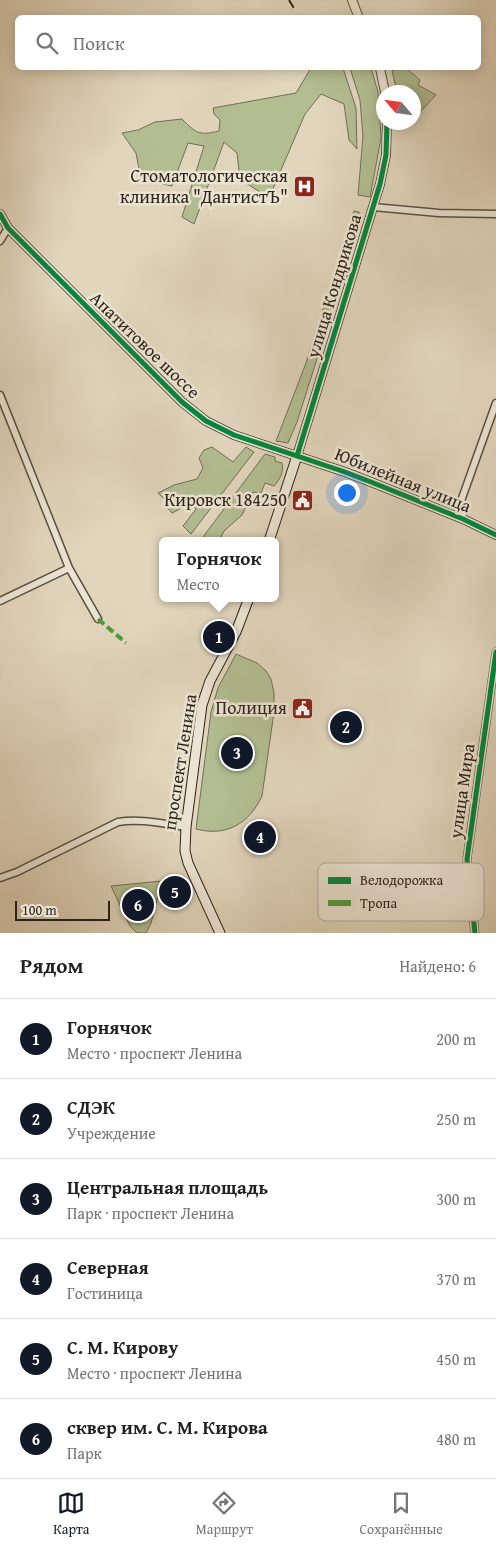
<!DOCTYPE html>
<html lang="ru">
<meta charset="utf-8">
<style>
:root{--surface:#fff;--page:#f6f6f6;--text:#202124;--muted:#757577;--line:#e0e0e0;--accent:#111827}
body{margin:0;font-family:"Gentium Book Plus",serif;background:var(--page);color:var(--text)}
.compass{position:absolute;left:376px;top:85px;width:45px;height:45px;border-radius:50%;background:var(--surface);box-shadow:0 2px 12px #0003;rotate:298deg}
.scale{position:absolute;left:15px;bottom:12px;width:95px;box-sizing:border-box;padding-left:5px;border:2px solid #2c241a;border-top:0;font-size:14px;line-height:18px;white-space:nowrap;color:#2c241a;-webkit-text-stroke:4px #ece4d3;paint-order:stroke}
.you{position:absolute;left:346px;top:492px;width:18px;height:18px;margin:-12px;border:4px solid #fff;border-radius:50%;background:#1a73e8;box-shadow:0 0 0 8px #1a73e833}
.badge{display:grid;place-items:center;width:32px;height:32px;border-radius:50%;background:var(--accent);color:#fff;font-size:16px;font-weight:700}
.pin{position:absolute;translate:-50% -50%;border:2px solid #fff;box-shadow:0 1px 5px #0006}
.popup{position:absolute;left:159px;top:537px;width:120px;height:65px;box-sizing:border-box;display:grid;place-content:center;border-radius:8px;background:var(--surface);filter:drop-shadow(0 1px 4px #0005);font-size:16px;white-space:nowrap;color:var(--muted)}
.popup b{font-size:19px;color:var(--text)}
.popup::after{content:'';position:absolute;left:50%;top:100%;margin-left:-10px;border:10px solid transparent;border-top-color:var(--surface)}
.list{margin:0;padding:0;list-style:none}
h2{display:flex;justify-content:space-between;align-items:center;height:65px;margin:0;padding:0 20px;font-size:21px}
h2 small{font-size:16px;font-weight:400;color:var(--muted)}
.list li{display:grid;grid-template-columns:32px 1fr auto;gap:15px;align-items:center;box-sizing:border-box;height:80px;padding:0 20px;border-top:1px solid var(--line)}
.list b{display:block;font-size:19px;white-space:nowrap}
.list p{margin:0;font-size:16px;white-space:nowrap;color:var(--muted)}
.list em{font-size:16px;font-style:normal;color:var(--muted)}
.icon{flex:none;width:28px;height:28px;fill:none;stroke:currentColor;stroke-width:2;stroke-linecap:round;stroke-linejoin:round}
.map{position:relative;flex:none;width:496px;height:933px;overflow:hidden}
.search{position:absolute;background:var(--surface);box-shadow:0 2px 12px #0003;left:15px;right:15px;top:15px;height:55px;display:flex;align-items:center;gap:12px;box-sizing:border-box;padding:0 18px;border-radius:8px;color:var(--muted);font-size:19px}
.sheet{height:545px;background:var(--surface)}
nav{display:flex;justify-content:space-around;align-items:center;box-sizing:border-box;height:70px;border-top:1px solid var(--line);background:var(--surface);font-size:14px;color:var(--muted)}
nav a{display:grid;justify-items:center;gap:2px}
nav .on{color:var(--accent)}
.map>svg:first-child{display:block}
</style>
<div class="map">
<svg width="496" height="933" viewBox="0 0 496 933">
<rect width="100%" height="100%" fill="#e1d5bc"/>
<filter id="stains"><feTurbulence type="fractalNoise" baseFrequency=".004" numOctaves="4"/><feColorMatrix values="0 0 0 0 .2 0 0 0 0 .09 0 0 0 0 .02 0 0 0 .5 -.17"/></filter>
<radialGradient id="worn" r=".72"><stop offset=".6" stop-color="#630" stop-opacity="0"/><stop offset="1" stop-color="#630" stop-opacity=".3"/></radialGradient>
<!-- green -->
<path fill="#b2bd91" stroke="#6f7056" d="M311,68h32l13,40 1,41 -8,-9 -5,-36 -23,-10 -16,20 -36,84 -29,-19 -3,-26 -13,-11 -30,82 -12,-7 22,-71 -16,-3 -16,43 -31,-7 -5,-26 -14,-20 16,-3 17,-8 27,-3c14,14 17,17 37,12l1,-11 -6,-6 -1,-6 83,-15z
M350,68h21l7,24 3,46 -11,59 -12,-2 5,-59 -3,-36z
M398,68h8l14,12 -2,5 18,10 -15,16 -7,-4v-15h-17l-5,-21z
M354,211l5,1 3,5 -65,205 -9,21 -12,-2 30,-78z
M212,447l21,15 13,-15 8,5 -63,82 -8,-8 13,-17 -8,-8 -8,8 -8,4 -7,-8 2,-3 -9,-9 16,-8 23,-6 6,-11 -4,-10 5,-8z
M265,454l10,3v4l7,2c2,9 -2,16 -8,23l-9,-3 -4,10 -8,-1 -11,23 -18,16 -5,10h-19z
M236,654l21,9 9,8 5,8 3,14v19l-12,84c-13,28 -36,41 -66,33l15,-117 7,-24z
M162,881l-11,42 -5,10h-9l-7,-7 -19,-40z"/>
<g fill="none" stroke-linecap="round" stroke-linejoin="round">
<defs>
<path id="minor" d="M373,207l66,6 57,1
M0,241l8,-13
M0,395l69,173 29,51
M463,519l-2,-18 35,-98
M0,601l69,-33
M0,878l17,-6 101,-50c22,-4 46,2 68,5
M475,933l-8,-74 29,-207"/>
<path id="tertiary" d="M352,0l7,18
M380,68l5,24
M0,214l8,14 174,174 24,19 28,14 111,37 26,10 92,37 33,16
M297,456l83,-272 6,-29 1,-33"/>
<path id="secondary" d="M269,541l28,-85
M220,933l-32,-70 -3,-12 1,-24 16,-122 8,-24 26,-49 13,-34"/>
</defs>
<!-- minor casing -->
<use href="#minor" stroke="#595042" stroke-width="9"/>
<!-- tertiary casing -->
<use href="#tertiary" stroke="#595042" stroke-width="10"/>
<!-- secondary casing -->
<use href="#secondary" stroke="#2c241a" stroke-width="11"/>
<!-- minor -->
<use href="#minor" stroke="#ece4d3" stroke-width="6"/>
<!-- tertiary -->
<use href="#tertiary" stroke="#ece4d3" stroke-width="8"/>
<!-- secondary -->
<use href="#secondary" stroke="#ece4d3" stroke-width="9"/>
<!-- rail -->
<path stroke="#2c241a" stroke-width="2" stroke-dasharray="9 9" stroke-linecap="butt" d="M289,0l11,18"/>
<!-- quiet -->
<path stroke="#4f9b3e" stroke-width="4" stroke-dasharray="8 4" stroke-linecap="butt" d="M98,619l28,24"/>
<defs>
<path id="cycleway" d="M0,214l8,14 174,174 24,19 28,14 111,37 26,10 92,37 33,16
M297,456l83,-272 6,-29 1,-33
M475,933l-8,-74 29,-207"/>
</defs>
<!-- cycleway casing -->
<use href="#cycleway" stroke="#ece4d3" stroke-width="8"/>
<!-- cycleway -->
<use href="#cycleway" stroke="#00873e" stroke-width="5"/>
</g>
<!-- icons -->
<defs>
<symbol id="hospital-square" viewBox="-11 -11 22 22"><rect x="-9" y="-9" width="18" height="18" rx="4" fill="#8f2418" stroke="#ece4d3"/><path d="M-5-5h3v3.5h4V-5h3V5h-3V1.5h-4V5h-3Z" fill="#fff"/></symbol>
<symbol id="civic-square" viewBox="-11 -11 22 22"><rect x="-9" y="-9" width="18" height="18" rx="4" fill="#8f2418" stroke="#ece4d3"/><path d="M-.6-6.5H3V-4.5H.6V-3L4-1V1h2V6H-6V1h2V-1L-.6-3ZM-1.2 2.5V6h2.4V2.5Z" fill="#fff"/></symbol>
</defs>
<g fill-rule="evenodd">
<use href="#hospital-square" x="292" y="174" width="25" height="25"/>
<use href="#civic-square" x="290" y="488" width="25" height="25"/>
<use href="#civic-square" x="290" y="696" width="25" height="25"/>
</g>
<g text-anchor="middle" stroke-width="5" stroke-linejoin="round" paint-order="stroke">
<!-- poi labels -->
<g font-size="18" fill="#2c241a" stroke="#ece4d3" text-anchor="end">
<text x="288" y="182">Стоматологическая<tspan x="288" dy="21">клиника "ДантистЪ"</tspan></text>
<text x="287" y="506">Кировск 184250</text>
<text x="287" y="714">Полиция</text>
</g>
<!-- street labels -->
<g font-size="18" fill="#2c241a" stroke="#ece4d3">
<text transform="translate(334 286) rotate(-73)" y="6">улица Кондрикова</text>
<text transform="translate(145 345) rotate(44)" y="6">Апатитовое шоссе</text>
<text transform="translate(403 480) rotate(22)" y="6">Юбилейная улица</text>
<text transform="translate(180 762) rotate(-81)" y="6">проспект Ленина</text>
<text transform="translate(462 791) rotate(-82)" y="6">улица Мира</text>
</g>
</g>
<!-- legend -->
<rect x="318" y="863" width="166" height="58" rx="8" fill="#ece4d3" stroke="#b2aa9c" stroke-width="1"/>
<rect x="328" y="877" width="23" height="7" fill="#00873e"/>
<rect x="328" y="900" width="23" height="6" fill="#4f9b3e"/>
<g font-size="14" fill="#2c241a">
<text x="360" y="885">Велодорожка</text>
<text x="360" y="908">Тропа</text>
</g>
<rect width="100%" height="100%" filter="url(#stains)"/>
<rect width="100%" height="100%" fill="url(#worn)"/>
</svg>
<svg class="compass" viewBox="-18 -18 36 36"><path d="M0-13l5 13h-10z" fill="#e53935"/><path d="M0 13l5-13h-10z" fill="#757577"/></svg>
<div class="scale">100 m</div>
<div class="you"></div>
<div class="pin badge" style="left:219px;top:637px">1</div>
<div class="popup"><b>Горнячок</b>Место</div>
<div class="pin badge" style="left:346px;top:727px">2</div>
<div class="pin badge" style="left:237px;top:753px">3</div>
<div class="pin badge" style="left:260px;top:837px">4</div>
<div class="pin badge" style="left:175px;top:892px">5</div>
<div class="pin badge" style="left:138px;top:905px">6</div>
<div class="search"><svg class="icon" aria-label="search" viewBox="0 0 24 24"><circle cx="10" cy="10" r="6"/><path d="M15 15l6 6"/></svg>Поиск</div>
</div>
<section class="sheet">
<h2>Рядом<small>Найдено: 6</small></h2>
<ul class="list">
<li><span class="badge">1</span><div><b>Горнячок</b><p>Место · проспект Ленина</p></div><em>200 m</em></li>
<li><span class="badge">2</span><div><b>СДЭК</b><p>Учреждение</p></div><em>250 m</em></li>
<li><span class="badge">3</span><div><b>Центральная площадь</b><p>Парк · проспект Ленина</p></div><em>300 m</em></li>
<li><span class="badge">4</span><div><b>Северная</b><p>Гостиница</p></div><em>370 m</em></li>
<li><span class="badge">5</span><div><b>С. М. Кирову</b><p>Место · проспект Ленина</p></div><em>450 m</em></li>
<li><span class="badge">6</span><div><b>сквер им. С. М. Кирова</b><p>Парк</p></div><em>480 m</em></li>
</ul>
</section>
<nav>
<a class="on"><svg class="icon" aria-label="map" viewBox="0 0 24 24"><path d="M3 6l6-2 6 2 6-2v14l-6 2-6-2-6 2zM9 4v14M15 6v14"/></svg>Карта</a>
<a><svg class="icon" aria-label="directions" viewBox="0 0 24 24"><path d="M12 3l9 9-9 9-9-9zM9 14v-3h6M13 9l2 2-2 2"/></svg>Маршрут</a>
<a><svg class="icon" aria-label="saved" viewBox="0 0 24 24"><path d="M7 4h10v16l-5-4-5 4z"/></svg>Сохранённые</a>
</nav>
